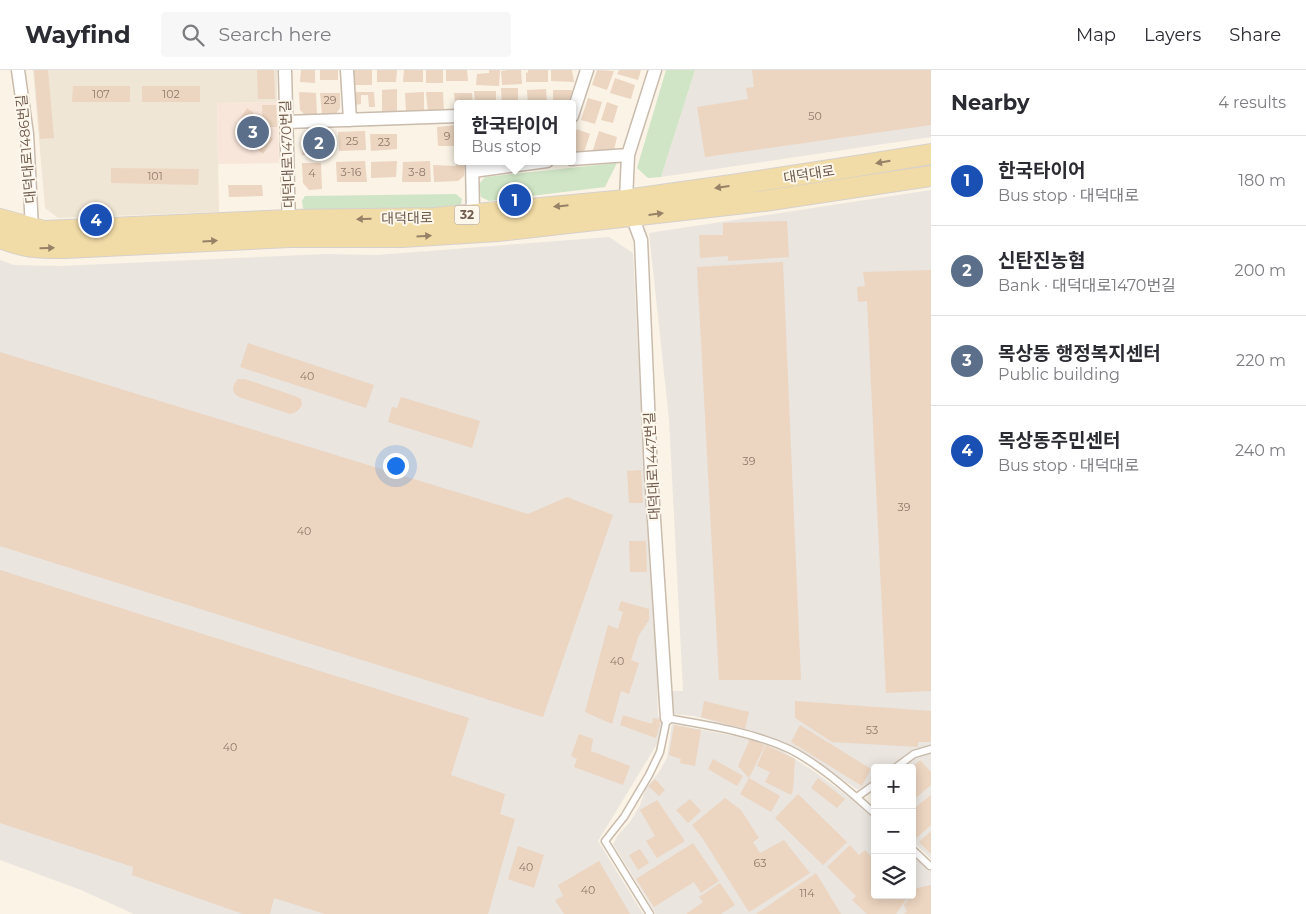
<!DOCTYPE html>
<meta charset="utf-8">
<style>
:root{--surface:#fff;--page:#f7f7f7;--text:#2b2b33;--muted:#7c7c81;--line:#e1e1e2;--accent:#ea580c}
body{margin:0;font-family:Montserrat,"Noto Sans KR",sans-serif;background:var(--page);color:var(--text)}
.controls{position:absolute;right:15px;bottom:15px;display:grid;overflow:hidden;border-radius:5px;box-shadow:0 2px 12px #0003}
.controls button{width:45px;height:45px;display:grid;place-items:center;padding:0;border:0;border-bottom:1px solid var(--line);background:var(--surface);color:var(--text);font:25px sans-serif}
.you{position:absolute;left:395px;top:395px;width:18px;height:18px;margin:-12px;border:4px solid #fff;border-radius:50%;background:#1a73e8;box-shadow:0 0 0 8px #1a73e833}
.badge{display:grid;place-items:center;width:32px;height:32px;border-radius:50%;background:var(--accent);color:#fff;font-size:16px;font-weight:700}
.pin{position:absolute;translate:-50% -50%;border:2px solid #fff;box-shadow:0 1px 5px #0006}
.popup{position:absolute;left:454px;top:30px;width:122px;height:65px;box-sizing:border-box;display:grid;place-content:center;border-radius:5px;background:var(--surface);filter:drop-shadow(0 1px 4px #0005);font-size:16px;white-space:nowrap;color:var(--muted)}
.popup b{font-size:19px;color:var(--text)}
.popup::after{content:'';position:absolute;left:50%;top:100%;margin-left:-10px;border:10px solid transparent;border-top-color:var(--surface)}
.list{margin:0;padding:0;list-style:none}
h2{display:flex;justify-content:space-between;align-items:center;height:65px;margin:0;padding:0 20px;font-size:21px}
h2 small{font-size:16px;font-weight:400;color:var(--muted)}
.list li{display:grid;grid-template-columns:32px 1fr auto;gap:15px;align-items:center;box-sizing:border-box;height:90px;padding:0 20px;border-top:1px solid var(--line)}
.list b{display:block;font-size:19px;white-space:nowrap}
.list p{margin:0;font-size:16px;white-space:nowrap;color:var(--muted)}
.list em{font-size:16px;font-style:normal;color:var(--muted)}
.icon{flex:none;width:28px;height:28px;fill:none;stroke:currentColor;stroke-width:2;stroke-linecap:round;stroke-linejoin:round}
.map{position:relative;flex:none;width:931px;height:844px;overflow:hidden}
header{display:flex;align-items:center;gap:30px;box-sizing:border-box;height:70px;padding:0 25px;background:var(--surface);border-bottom:1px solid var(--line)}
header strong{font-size:24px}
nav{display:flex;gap:28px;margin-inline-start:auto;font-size:18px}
.search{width:350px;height:45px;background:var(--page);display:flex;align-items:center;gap:12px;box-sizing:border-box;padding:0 18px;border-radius:5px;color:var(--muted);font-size:19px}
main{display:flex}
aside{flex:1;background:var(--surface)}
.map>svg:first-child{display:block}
</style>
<header>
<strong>Wayfind</strong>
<div class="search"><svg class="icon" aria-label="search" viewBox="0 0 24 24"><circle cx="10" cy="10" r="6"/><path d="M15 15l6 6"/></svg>Search here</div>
<nav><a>Map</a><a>Layers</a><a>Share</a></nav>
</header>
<main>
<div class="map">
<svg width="931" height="844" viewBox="0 0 931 844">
<rect width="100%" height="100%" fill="#faf3e6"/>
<!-- residential -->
<path fill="#f0e6d5" d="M33,0h244v32l-60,1 2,109 -161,6 -13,-10z"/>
<!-- commercial -->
<path fill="#f9e6db" d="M277,32l2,61 -61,1 -1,-61z"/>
<!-- industrial -->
<path fill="#eae5df" d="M695,0h236v67l-270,40z
M931,120v555l-20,7 -20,16h-16v11l-17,11 -57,-39 -28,-13 -79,-22 -20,-2 -3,-8 1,-15h11l-14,-272 -20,-186z
M609,167l24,16 13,249 10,144 2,71h6l-7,27 -59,97 45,73h-509l-53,-24 -81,-30v-600l14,5 47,1 265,-12 50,1z
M672,654l93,18 19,10 28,18 41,30 22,20v75h37v-40l17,16h2v43h-275l-43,-70 5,-9 12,-13 10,-17 6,-17 13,-16 8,-14z
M931,684v105l-19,-19v-72h-10l16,-13z"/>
<!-- green -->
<path fill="#d0e5c6" d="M666,0h29l-34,107 -13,1 -11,-10z
M617,93l-12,24 -116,14 -8,-4 -2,-13 6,-7z
M456,124l6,5 -1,5 -4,5 -149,4 -5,-5 -1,-7 3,-5z"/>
<!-- building -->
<path fill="#ecd5c1" d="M34,0h14l6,68 -14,1z
M257,0h17l1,29h-17z
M301,0h14v13l-15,-1z
M320,0h18v10h-18z
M352,0h20v15h-20z
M377,0h20l-1,12h-19z
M404,0h19v12h-20z
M426,0h17v13h-17z
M446,0h21l1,11h-22z
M489,0h11l-1,16 -23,-1 1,-11 12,-1z
M508,0h13l1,14 -20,1 -1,-14z
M528,0h20v12h-22v-10l2,1z
M551,0h21l2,12 -23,-1z
M597,0l17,1 -7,19 -15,-5z
M619,0h22l-3,10 -21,-6z
M752,0h179v55l-226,32 -8,-50 51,-8 -2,-11 8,-1z
M615,8l20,7 -4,14 -21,-6z
M73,16h57v16h-58z
M142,16h58v16h-58z
M501,18h17v16h-16z
M397,19v22l-15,1v-22z
M546,19l1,15h-19l-1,-14z
M553,20h19l-1,12 -2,2h-16z
M474,21h22v13h-21z
M299,22l17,1 1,22 -11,1 -6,-6z
M353,22h21l1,15h-6l-1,-12h-7v9l-7,1z
M424,22v18l-18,1 -1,-18z
M426,22h17l1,20h-16z
M320,23h20v15l-4,6 -14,1z
M454,23h18l1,11h-15v8h-2z
M588,28l14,4 -7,22 -14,-4z
M607,32l11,4 -5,17 -12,-3z
M262,35h14l1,22h-14z
M247,38l7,5 -5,5 24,21 -10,15 -23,-18 3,-5 -7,-6z
M457,55l1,1v20h-20l-1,-19z
M577,59l13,5 -7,21 -7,1 -4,-4v-9z
M365,61l1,19 -27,1 -1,-19z
M599,61l18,6 -3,13 -22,3z
M307,63h17l1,22h-23v-18h5z
M370,64h27v15l-26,2z
M365,91l2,21h-30l-1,-20z
M397,91l-1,16 -25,1v-16z
M430,91l1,21h-29l1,-20z
M456,91h9l-1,15 -6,5 -24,1 -1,-17 23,1z
M302,93h19l1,26 -13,1 -6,-7z
M111,98l88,1 -1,16 -87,-2z
M228,115h34l1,11 -34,1z
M787,151l2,36 -61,4v-5l-28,2 -1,-23h24v-12z
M783,192l18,418h-82l-22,-413z
M931,200v421l-45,2 -19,-392 -9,1 -1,-15 8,-1 -2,-14z
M248,273l126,42 -8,23 -126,-41z
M0,282l528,162 39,-17 46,18 -70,202 -543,-171z
M238,309h7l50,17 6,3 1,5 -1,3 -5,5 -6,2 -51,-17 -4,-3 -2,-4 1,-6z
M401,327l79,24 -8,27 -84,-26 4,-15 5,1z
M641,400l2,33h-14l-2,-32z
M629,471h17l1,31h-17z
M0,500l469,148 -18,57 54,19 -5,20 15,5 -27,95h-163l-51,-16 -4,16h-27l-111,-39 1,-8 -133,-44z
M621,531l28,8v11l-10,15 -8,25 8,3 -10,31 -8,-3 -9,33 -27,-12 23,-87 10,4 5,-17 -5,-2z
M704,631l45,11 -4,17 -44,-12z
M795,631l136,10v31h-13v5l-86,-5 -37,-24z
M623,645l29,9 1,-6 8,2 -5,18 -36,-13z
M674,655l27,5 -6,36 -15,-3 1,-4 -12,-4z
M800,655l71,44 -9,17 -71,-44z
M579,664l14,5 -2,12 39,15 -7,19 -49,-18 3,-8 -6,-3z
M750,669l15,6 -16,33 -11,-12z
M766,675l29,14 -2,31 -2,5 -26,-13 5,-10 -13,-6z
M713,689l30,17 -6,10 -29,-17z
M920,690l11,12v13l-19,16v-34z
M749,708l31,18 -9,16 -31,-18z
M818,708l27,21 -8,9 -26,-20z
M655,709l10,11 -6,6 -11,-10z
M798,724l49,48 -24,23 -48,-47z
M931,725v30l-17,15 -2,-1v-29z
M725,728l16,12 18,28 -6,4 7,11 24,-13 26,33 -61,39 -46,-73 -11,-14z
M690,729l11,12 -13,12 -12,-13z
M657,730l28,41 -28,17 -11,-17 9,-5 -15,-26z
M931,761v23l-12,-12z
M693,773l26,38 -18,12 -7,-11 -40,25 -18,-28z
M850,775l9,10 6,-5 10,10v35h34l-13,19h-29l-15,-14 4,-4 -29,-29z
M518,776l26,9 -10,33 -26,-9z
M640,779l9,14 -11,7 -9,-15z
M599,791l31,53h-66l-9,-14 8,-4 -5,-11z
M816,803l25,41h-85z
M720,813l15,22 -14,9h-35l17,-12 -4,-5z
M931,815v29h-28l4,-2 -3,-7 13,-17z"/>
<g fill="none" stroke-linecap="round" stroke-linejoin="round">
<defs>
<path id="service" d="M895,698l19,-14 17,-5
M857,727l18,-13
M912,779l18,17
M650,844l-45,-73 19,-24 25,-42 11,-23 7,-34c40,7 85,14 122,31 29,14 62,43 86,65"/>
<path id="minor" d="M18,0l9,64 5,95
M285,0l4,157
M347,0l3,50
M655,0l-27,85 -2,45 15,40 10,233 16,245
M572,46l15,-46
M286,52l172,-6
M572,89l56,-4
M472,91l1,53
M473,101l74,-10"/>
<path id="primary" d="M0,149l44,12 245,-11 145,-2 192,-18 106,-15 125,-19 74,-12
M0,168c25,10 38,10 65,10l225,-11h112l96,-6 266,-30 167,-25"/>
</defs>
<!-- service casing -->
<use href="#service" stroke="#cabcad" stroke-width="9"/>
<!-- minor casing -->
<use href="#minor" stroke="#cabcad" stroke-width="15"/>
<!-- primary casing -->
<use href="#primary" stroke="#d7d1cd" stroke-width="22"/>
<!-- service -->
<use href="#service" stroke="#fff" stroke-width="6"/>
<!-- minor -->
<use href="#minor" stroke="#fff" stroke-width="12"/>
<!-- primary -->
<use href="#primary" stroke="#f1dba6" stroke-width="20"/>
</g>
<!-- one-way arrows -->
<defs><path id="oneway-solid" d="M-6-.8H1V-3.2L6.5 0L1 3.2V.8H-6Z" transform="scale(1.25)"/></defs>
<g fill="#978268">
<use href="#oneway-solid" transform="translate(883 92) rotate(170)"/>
<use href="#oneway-solid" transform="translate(722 117) rotate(172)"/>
<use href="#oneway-solid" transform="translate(561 136) rotate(174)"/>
<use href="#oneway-solid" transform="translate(656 144) rotate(-7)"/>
<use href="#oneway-solid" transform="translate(364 149) rotate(179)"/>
<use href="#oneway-solid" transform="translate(424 166) rotate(-3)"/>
<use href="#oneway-solid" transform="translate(210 171) rotate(-3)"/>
<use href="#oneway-solid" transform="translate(47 178) rotate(-1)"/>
</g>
<g text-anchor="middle" stroke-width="4" stroke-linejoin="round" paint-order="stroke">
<!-- number labels -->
<g font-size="11" fill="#8f7a6b">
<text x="101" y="28">107</text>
<text x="171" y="28">102</text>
<text x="330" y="34">29</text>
<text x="815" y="50">50</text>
<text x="447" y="70">9</text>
<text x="352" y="75">25</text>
<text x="384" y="76">23</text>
<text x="351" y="106">3-16</text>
<text x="417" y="106">3-8</text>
<text x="312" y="107">4</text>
<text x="155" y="110">101</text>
<text x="307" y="310">40</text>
<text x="749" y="395">39</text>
<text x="904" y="441">39</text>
<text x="304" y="465">40</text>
<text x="617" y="595">40</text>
<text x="872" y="664">53</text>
<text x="230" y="681">40</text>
<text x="760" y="797">63</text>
<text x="526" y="801">40</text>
<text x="588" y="824">40</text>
<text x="807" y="827">114</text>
</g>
<!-- shield labels -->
<rect fill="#fdf7ec" stroke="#9a8a7d" stroke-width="1" x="454.5" y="135.5" width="25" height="19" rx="4"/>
<g font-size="12" font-weight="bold" fill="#705c4e">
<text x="467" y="149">32</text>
</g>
<!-- street labels -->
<g font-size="14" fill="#705c4e" stroke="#fdf7ec">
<text transform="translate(26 79) rotate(-95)" y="5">대덕대로1486번길</text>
<text transform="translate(287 84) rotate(-92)" y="5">대덕대로1470번길</text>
<text transform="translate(809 104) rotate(-9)" y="5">대덕대로</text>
<text transform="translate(407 148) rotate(-1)" y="5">대덕대로</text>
<text transform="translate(652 396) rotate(-93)" y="5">대덕대로1447번길</text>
</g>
</g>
</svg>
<div class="controls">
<button>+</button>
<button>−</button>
<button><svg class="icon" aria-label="layers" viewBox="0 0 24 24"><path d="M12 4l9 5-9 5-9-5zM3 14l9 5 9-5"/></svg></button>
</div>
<div class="you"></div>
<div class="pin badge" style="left:515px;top:130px;background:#1a4fb4">1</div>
<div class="popup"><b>한국타이어</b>Bus stop</div>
<div class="pin badge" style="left:319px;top:73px;background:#5c6f8a">2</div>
<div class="pin badge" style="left:253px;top:62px;background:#5c6f8a">3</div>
<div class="pin badge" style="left:96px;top:150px;background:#1a4fb4">4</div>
</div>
<aside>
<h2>Nearby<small>4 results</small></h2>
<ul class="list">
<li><span class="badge" style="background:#1a4fb4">1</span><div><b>한국타이어</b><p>Bus stop · 대덕대로</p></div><em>180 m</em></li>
<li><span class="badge" style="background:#5c6f8a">2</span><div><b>신탄진농협</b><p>Bank · 대덕대로1470번길</p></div><em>200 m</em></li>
<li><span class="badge" style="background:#5c6f8a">3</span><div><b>목상동 행정복지센터</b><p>Public building</p></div><em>220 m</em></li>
<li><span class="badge" style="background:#1a4fb4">4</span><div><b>목상동주민센터</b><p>Bus stop · 대덕대로</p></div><em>240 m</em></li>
</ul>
</aside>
</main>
